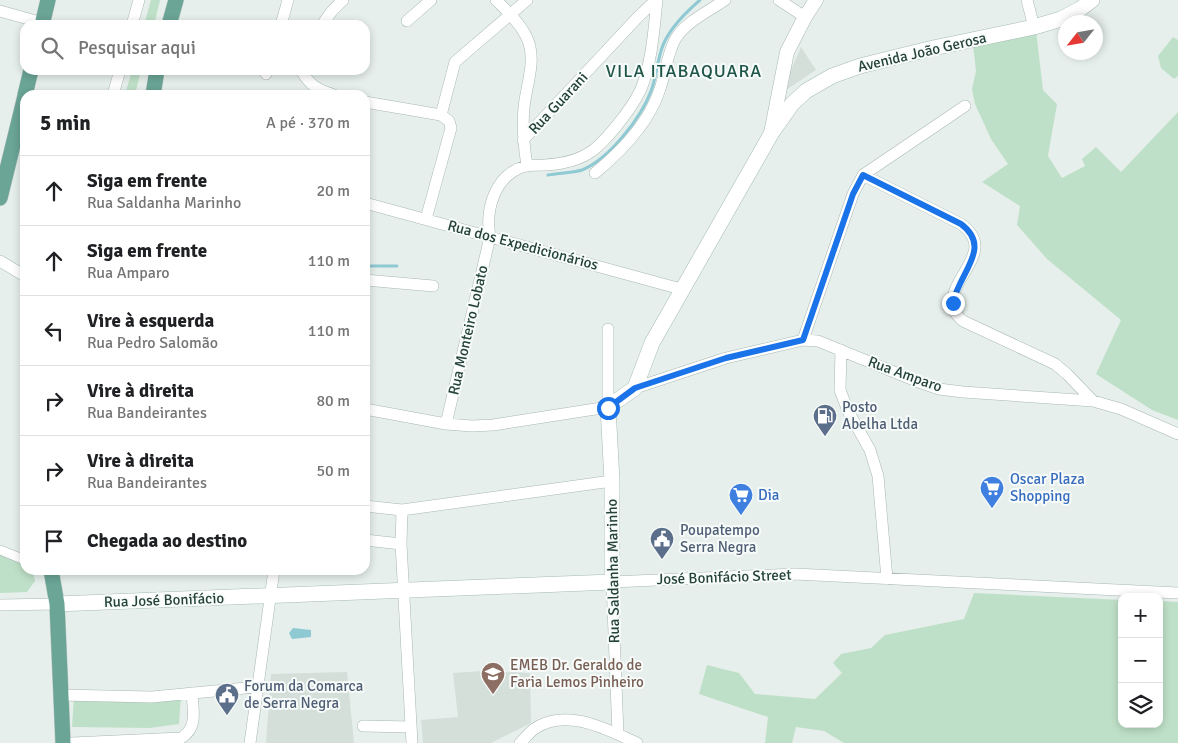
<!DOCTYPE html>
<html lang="pt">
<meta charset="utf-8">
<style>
:root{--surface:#fff;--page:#f6f6f6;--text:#202124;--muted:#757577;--line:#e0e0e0}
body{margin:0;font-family:Signika,sans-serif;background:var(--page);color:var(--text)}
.controls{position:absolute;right:15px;bottom:15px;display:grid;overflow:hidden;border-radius:10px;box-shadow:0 2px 8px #0003}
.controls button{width:45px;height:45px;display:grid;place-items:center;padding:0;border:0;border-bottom:1px solid var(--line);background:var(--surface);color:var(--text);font:25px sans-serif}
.compass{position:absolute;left:1058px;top:15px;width:45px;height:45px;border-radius:50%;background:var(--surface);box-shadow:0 2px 8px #0003;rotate:239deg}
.stop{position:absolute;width:15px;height:15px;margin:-11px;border:4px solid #1a73e8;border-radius:50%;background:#fff}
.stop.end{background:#1a73e8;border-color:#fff;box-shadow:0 1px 5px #0008}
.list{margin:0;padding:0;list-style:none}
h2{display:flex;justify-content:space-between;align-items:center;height:65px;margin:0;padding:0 20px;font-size:21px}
h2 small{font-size:16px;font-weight:400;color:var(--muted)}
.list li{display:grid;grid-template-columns:32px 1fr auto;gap:15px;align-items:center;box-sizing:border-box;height:70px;padding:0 20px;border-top:1px solid var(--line)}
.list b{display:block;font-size:19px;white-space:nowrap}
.list p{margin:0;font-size:16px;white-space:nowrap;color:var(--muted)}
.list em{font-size:16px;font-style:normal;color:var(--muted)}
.icon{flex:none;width:28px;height:28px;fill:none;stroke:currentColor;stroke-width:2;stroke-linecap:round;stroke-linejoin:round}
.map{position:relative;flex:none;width:1178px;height:743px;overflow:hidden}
.search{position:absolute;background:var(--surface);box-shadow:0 2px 8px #0003;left:20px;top:20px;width:350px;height:55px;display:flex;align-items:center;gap:12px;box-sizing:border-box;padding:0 18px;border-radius:15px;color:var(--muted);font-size:19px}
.panel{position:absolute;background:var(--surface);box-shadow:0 2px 8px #0003;left:20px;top:90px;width:350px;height:485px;border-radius:15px}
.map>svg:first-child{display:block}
</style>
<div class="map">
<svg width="1178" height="743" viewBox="0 0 1178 743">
<rect width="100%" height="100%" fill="#e6efeb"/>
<!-- built -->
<path fill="#d4dfda" d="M801,47l15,23 -30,20 -2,-4z
M482,671l48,2 1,50 -40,20h-68l-2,-23 37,-3 -5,-44z
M347,672l7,71h-88l5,-69z"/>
<!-- green -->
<path fill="#bfe0c8" d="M151,0h9l-6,25h-10z
M1036,30l7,60 14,14 -9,52 14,22 23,-12 -3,-7 14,-12 25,25 57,-60v308l-26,-10 -56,-36 25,-54 -74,-61 -30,-34 3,-19 -38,-24 26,-18 -17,-25 -16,-35 -3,-15 4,-18 -3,-26z
M1173,37l5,3v36l-4,3 -13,-11 -3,-12z
M132,70h9l-6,25h-10z
M0,553l25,9v8h8l2,11 -8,11 -27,1z
M974,593l148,7v124h37v-123l19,1v141h-334l-20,-12 -28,-4 -4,16h-27l3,-26 -69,-23 8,-29 32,8 16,21 60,5 27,-26 -9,-10 8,-9 30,-6 14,-13 79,-16z
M181,696l-2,28 -29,4 -78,-1 2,-30z"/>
<!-- water -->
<path fill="#8ec9d4" d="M293,628l18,2v7l-19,2 -3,-6z"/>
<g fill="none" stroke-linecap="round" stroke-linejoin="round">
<!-- stream -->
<path stroke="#8ec9d4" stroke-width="3" d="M548,175c10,-2 24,-2 34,-5 27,-11 59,-52 69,-79 5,-13 6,-27 10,-40 5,-19 25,-39 39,-51
M365,266h32"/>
<defs>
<path id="pedestrian" d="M0,550l25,10"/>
<path id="minor" d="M496,0c11,11 23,22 30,36 12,23 0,48 -2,72 -2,19 0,39 3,58
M779,0l26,17
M1027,0l7,27
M0,11l43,12
M407,21l24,-21
M132,25l7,-25
M281,25l7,-25
M322,25l10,-14 11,-11
M301,70c9,16 16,19 33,25
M266,74l1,-4
M113,95l7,-25
M365,102l76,13 8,6 2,7 -25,91
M441,115l14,-53 72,-62
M523,140l115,-123 18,-17
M595,173c27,-22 54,-50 65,-84 6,-17 7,-36 16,-51 11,-17 33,-27 49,-38
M863,175l98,49c40,29 -20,56 -6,88 2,3 5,7 8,9l92,43 12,10 26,27
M365,203l316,86
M0,261l25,15
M365,280l68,6
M803,340l50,-146 10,-19 102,-69
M841,350l-1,40 8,21 22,39 8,26 9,103
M635,388l91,-30 77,-18 15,1 98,40 23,8 24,3 130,9 28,8 57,25
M365,409l81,15 26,2 21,-1 115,-18v-78
M446,424l44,-187c-5,-28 5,-63 36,-71 6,-1 13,-1 19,-1 17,-1 33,-4 47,-14 10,-7 18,-17 26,-27 9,-11 17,-22 23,-35 11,-27 13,-60 16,-89
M365,506l37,4 210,-29
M402,510l-1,34 11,199
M365,540l36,4
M0,605l57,-1
M61,695l91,2 105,-10
M363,726l48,1
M618,734l-6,-152 183,-8 383,19
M72,743l109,-5c17,-10 12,-27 11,-45
M250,743l24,-173
M520,743c4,-4 9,-10 14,-14 32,-22 72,0 103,14"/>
<path id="tertiary" d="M771,133l16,-81 18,-35 11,-17"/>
<path id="secondary" d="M57,604l555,-22v-101l-4,-74 27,-19 17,-45 119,-209 21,-30 14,-13 26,-15 28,-10 73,-18 101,-21 27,-8 19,-10 12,-9"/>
<path id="primary" d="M42,25l6,-25
M169,25l7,-25
M25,95l6,-25
M153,95l4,-25
M0,198l25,-102
M51,570l6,34 6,139"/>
</defs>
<!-- pedestrian casing -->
<use href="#pedestrian" stroke="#a8b8b2" stroke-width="10"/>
<!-- minor casing -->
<use href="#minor" stroke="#a8b8b2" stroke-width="12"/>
<!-- tertiary casing -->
<use href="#tertiary" stroke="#a8b8b2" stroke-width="15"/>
<!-- secondary casing -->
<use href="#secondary" stroke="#a4bbb3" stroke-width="16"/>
<!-- primary casing -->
<use href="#primary" stroke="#c2cac8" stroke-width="16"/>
<!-- pedestrian -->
<use href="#pedestrian" stroke="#fff" stroke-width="9"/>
<!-- minor -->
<use href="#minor" stroke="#fff" stroke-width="11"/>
<!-- tertiary -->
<use href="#tertiary" stroke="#fff" stroke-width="14"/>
<!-- secondary -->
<use href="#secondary" stroke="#fff" stroke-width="15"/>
<!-- primary -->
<use href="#primary" stroke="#6aa596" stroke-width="15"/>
</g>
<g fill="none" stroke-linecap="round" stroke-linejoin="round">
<!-- route -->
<path stroke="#1a73e8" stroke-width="6" d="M608,408l27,-20 91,-30 77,-18 50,-146 10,-19 98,49c32,24 -2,48 -8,79"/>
</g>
<!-- icons -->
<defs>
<symbol id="fuel-pin" viewBox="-11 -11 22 30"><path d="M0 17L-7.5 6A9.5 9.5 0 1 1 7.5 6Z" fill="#5c6f8a" stroke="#f7fbf9"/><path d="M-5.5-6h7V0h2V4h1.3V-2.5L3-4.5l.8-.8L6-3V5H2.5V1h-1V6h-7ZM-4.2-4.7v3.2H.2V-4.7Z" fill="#fff"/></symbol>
<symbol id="supermarket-pin" viewBox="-11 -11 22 30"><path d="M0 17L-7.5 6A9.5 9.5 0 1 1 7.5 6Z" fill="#3f7fe0" stroke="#f7fbf9"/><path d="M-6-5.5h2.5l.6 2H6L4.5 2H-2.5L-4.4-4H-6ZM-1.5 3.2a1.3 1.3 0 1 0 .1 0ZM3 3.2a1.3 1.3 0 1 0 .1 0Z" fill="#fff"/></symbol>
<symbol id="civic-pin" viewBox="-11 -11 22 30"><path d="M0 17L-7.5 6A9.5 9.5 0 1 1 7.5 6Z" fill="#5c6f8a" stroke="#f7fbf9"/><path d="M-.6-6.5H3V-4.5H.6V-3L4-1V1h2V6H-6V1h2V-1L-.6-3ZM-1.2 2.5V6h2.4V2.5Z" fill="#fff"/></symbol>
<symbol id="school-pin" viewBox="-11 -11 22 30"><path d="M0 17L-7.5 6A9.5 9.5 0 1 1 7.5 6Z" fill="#8d6e63" stroke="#f7fbf9"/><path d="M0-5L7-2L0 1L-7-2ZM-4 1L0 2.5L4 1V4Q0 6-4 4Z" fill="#fff"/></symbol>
</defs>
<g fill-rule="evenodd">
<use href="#fuel-pin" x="811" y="402" width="28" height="38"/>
<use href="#supermarket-pin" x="978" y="474" width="28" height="38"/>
<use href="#supermarket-pin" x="727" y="481" width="28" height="38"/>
<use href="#civic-pin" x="648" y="525" width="28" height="38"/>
<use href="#school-pin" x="479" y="660" width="28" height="38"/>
<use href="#civic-pin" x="213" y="681" width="28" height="38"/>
</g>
<g text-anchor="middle" stroke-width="4" stroke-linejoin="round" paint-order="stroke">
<!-- street labels -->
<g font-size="15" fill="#24423a" stroke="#f7fbf9">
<text transform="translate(922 52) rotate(-13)" y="5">Avenida João Gerosa</text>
<text transform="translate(558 103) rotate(-47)" y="5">Rua Guarani</text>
<text transform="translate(523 245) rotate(15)" y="5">Rua dos Expedicionários</text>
<text transform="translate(468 330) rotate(-77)" y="5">Rua Monteiro Lobato</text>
<text transform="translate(905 374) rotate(20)" y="5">Rua Amparo</text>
<text transform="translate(613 571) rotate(-91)" y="5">Rua Saldanha Marinho</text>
<text transform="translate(724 577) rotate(-2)" y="5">José Bonifácio Street</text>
<text transform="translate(164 600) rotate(-2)" y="5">Rua José Bonifácio</text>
</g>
<!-- service labels -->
<g font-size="15" fill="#4e5e75" stroke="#f7fbf9" text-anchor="start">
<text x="842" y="412">Posto<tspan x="842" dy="17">Abelha Ltda</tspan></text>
<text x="680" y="535">Poupatempo<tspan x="680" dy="17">Serra Negra</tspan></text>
<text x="244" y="691">Forum da Comarca<tspan x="244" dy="17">de Serra Negra</tspan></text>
</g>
<!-- shop labels -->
<g font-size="15" fill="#366cbe" stroke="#f7fbf9" text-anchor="start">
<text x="1010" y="484">Oscar Plaza<tspan x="1010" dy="17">Shopping</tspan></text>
<text x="758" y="500">Dia</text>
</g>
<!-- education labels -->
<g font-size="15" fill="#785e54" stroke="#f7fbf9" text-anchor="start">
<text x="510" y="670">EMEB Dr. Geraldo de<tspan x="510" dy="17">Faria Lemos Pinheiro</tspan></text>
</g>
<!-- quarter labels -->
<g font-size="18" letter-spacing="1" fill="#1f5548" stroke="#f7fbf9">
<text x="684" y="77">VILA ITABAQUARA</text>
</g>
</g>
</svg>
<div class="controls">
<button>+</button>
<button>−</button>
<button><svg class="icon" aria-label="layers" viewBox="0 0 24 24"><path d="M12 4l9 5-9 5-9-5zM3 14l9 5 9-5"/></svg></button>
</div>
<svg class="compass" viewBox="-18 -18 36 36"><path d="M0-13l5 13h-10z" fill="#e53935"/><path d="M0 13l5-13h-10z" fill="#757577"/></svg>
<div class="stop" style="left:608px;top:408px"></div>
<div class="stop end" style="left:953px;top:303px"></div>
<div class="search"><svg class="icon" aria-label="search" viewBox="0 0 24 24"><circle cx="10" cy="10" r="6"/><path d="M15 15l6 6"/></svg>Pesquisar aqui</div>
<section class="panel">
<h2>5 min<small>A pé · 370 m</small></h2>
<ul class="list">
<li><svg class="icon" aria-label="ahead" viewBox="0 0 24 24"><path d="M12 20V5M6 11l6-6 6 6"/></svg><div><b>Siga em frente</b><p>Rua Saldanha Marinho</p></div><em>20 m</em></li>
<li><svg class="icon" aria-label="ahead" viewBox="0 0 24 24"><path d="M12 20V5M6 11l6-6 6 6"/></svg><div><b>Siga em frente</b><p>Rua Amparo</p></div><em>110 m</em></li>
<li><svg class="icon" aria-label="left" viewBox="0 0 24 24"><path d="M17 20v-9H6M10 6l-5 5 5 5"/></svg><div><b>Vire à esquerda</b><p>Rua Pedro Salomão</p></div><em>110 m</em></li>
<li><svg class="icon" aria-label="right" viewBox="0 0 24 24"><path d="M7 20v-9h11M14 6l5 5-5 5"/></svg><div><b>Vire à direita</b><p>Rua Bandeirantes</p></div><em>80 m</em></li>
<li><svg class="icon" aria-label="right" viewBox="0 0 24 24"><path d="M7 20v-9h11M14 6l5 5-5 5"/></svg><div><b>Vire à direita</b><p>Rua Bandeirantes</p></div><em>50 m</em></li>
<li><svg class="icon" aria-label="arrive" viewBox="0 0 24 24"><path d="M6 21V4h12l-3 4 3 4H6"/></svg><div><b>Chegada ao destino</b></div></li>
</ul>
</section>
</div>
